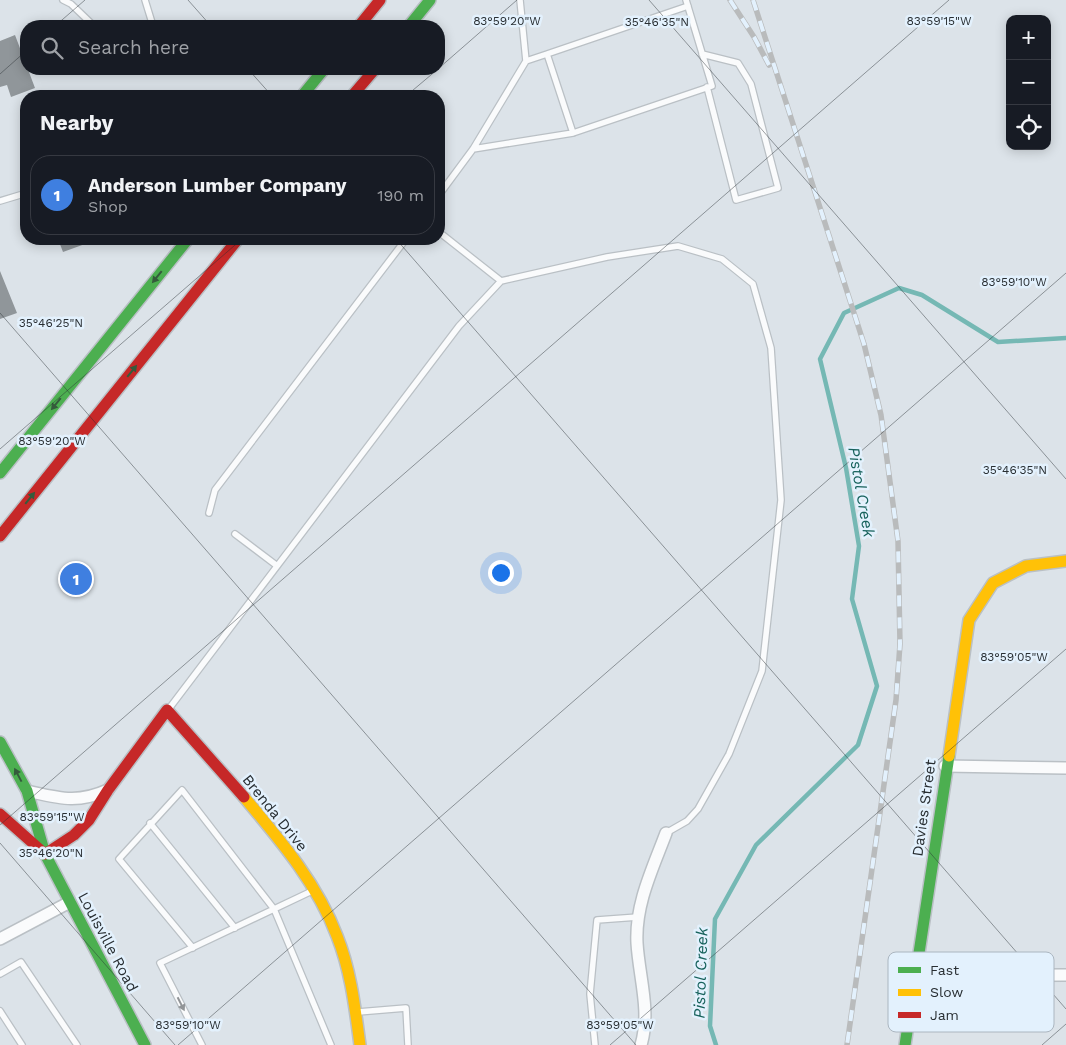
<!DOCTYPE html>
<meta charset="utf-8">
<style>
:root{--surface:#171b24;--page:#20242c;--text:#f1f3f6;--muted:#9ea1a6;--line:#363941;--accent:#0f766e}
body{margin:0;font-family:"Work Sans",sans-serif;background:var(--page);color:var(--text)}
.controls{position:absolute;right:15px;top:15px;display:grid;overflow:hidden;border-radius:10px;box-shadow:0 2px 12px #0003}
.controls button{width:45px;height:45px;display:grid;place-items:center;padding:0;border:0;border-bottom:1px solid var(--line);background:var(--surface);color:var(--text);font:25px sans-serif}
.you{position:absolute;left:500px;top:572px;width:18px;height:18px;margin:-12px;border:4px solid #fff;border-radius:50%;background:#1a73e8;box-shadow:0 0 0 8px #1a73e833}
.badge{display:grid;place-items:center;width:32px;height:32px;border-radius:50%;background:var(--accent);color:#fff;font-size:16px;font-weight:700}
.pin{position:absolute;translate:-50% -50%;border:2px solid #fff;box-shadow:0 1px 5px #0006}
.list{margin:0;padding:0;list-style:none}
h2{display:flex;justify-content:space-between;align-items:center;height:65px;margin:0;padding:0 20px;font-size:21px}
h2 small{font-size:16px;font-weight:400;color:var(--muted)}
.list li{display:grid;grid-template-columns:32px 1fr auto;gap:15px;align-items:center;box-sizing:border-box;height:80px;margin:0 10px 10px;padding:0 10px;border:1px solid var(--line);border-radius:20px}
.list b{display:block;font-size:19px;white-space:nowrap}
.list p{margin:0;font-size:16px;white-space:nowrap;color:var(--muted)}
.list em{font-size:16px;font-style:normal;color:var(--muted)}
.icon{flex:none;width:28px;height:28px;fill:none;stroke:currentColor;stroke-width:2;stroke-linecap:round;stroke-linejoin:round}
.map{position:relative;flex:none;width:1066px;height:1045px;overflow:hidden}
.search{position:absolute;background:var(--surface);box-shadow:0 2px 12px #0003;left:20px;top:20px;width:425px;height:55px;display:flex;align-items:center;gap:12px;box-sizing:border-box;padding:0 18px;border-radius:20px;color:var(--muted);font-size:19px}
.panel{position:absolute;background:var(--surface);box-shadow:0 2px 12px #0003;left:20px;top:90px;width:425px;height:155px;border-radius:20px}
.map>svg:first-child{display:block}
</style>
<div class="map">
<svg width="1066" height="1045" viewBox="0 0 1066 1045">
<rect width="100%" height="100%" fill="#dce3e9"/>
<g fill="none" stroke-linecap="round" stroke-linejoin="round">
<!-- stream -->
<path stroke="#75b8b4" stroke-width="4.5" d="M716,1045l-6,-19 5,-107 41,-74 102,-100 19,-59 -25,-87 7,-53 -13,-78 -26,-109 24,-46 55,-25 23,7 76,47 68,-4"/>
</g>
<!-- building -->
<path fill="#90969a" d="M15,35l20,53 -24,9 -4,-12 -7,2v-46z
M58,239h38v1l-33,12z
M0,271l17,42 -17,6z"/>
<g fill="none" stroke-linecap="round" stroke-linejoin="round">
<defs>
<path id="lane" d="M63,0l8,4 23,22
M145,0l8,26
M547,54l141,-48
M702,54l36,9 13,21 27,104 -42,12 -29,-113
M112,69h5
M573,133l139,-47 -26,-86
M473,149l100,-16 -26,-79 -21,7
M439,195l34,-46 53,-88 -6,-61
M0,201l20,-6
M439,232l62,49
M209,513l6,-23 191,-251
M235,534l41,31
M168,710l291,-384 42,-45 106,-24 71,-11 44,13 31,25 18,64 10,152 -19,171 -33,83 -31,55 -11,12 -21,12
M150,823l85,105
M193,948l-74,-89 63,-69 92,119 57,136
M0,974l21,-12 56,83
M0,1011l22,34
M358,1012l48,-4 2,37
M202,1045l-42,-82 152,-72
M595,1045l-5,-51 7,-74 41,-3"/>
<path id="street" d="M945,766l121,2
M27,791c32,7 50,13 81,-1
M0,939l70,-37
M915,976l151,-1
M641,1045c10,-34 -2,-68 -4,-102 -2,-39 16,-75 29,-110"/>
<path id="fast" d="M409,26l21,-26
M302,96l22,-27
M0,473l188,-234
M0,742l27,49 18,63 100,191
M905,1045l44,-289"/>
<path id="slow" d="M949,756l20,-136 24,-37 33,-17 40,-5
M244,797c36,43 73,86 93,139 14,35 18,72 23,109"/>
<path id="jam" d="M359,26l21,-26
M352,96l23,-27
M0,536l238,-297
M0,814l45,40
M45,854l29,-19 15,-15 19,-30 59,-80 77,87"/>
</defs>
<!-- lane casing -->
<use href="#lane" stroke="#bac0c5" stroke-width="8"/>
<!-- street casing -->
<use href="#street" stroke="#bac0c5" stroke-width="14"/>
<!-- fast casing -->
<use href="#fast" stroke="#bac0c5" stroke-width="14"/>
<!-- slow casing -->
<use href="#slow" stroke="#bac0c5" stroke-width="14"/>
<!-- jam casing -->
<use href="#jam" stroke="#bac0c5" stroke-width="14"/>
<!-- lane -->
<use href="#lane" stroke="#fafbfc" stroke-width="5.5"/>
<!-- street -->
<use href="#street" stroke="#fafbfc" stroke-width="11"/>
<!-- fast -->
<use href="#fast" stroke="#4caf50" stroke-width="11"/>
<!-- slow -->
<use href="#slow" stroke="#ffc107" stroke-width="11"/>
<!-- jam -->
<use href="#jam" stroke="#c62828" stroke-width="11"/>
<defs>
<path id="rail" d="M730,0l24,37 15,28
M753,0l111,344 17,71 17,126 2,103 -4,56 -49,345"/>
</defs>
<!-- rail casing -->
<use href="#rail" stroke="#b9bbbc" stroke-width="5.5"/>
<!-- rail -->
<use href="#rail" stroke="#e3f1fd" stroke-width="4" stroke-dasharray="11" stroke-linecap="butt"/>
</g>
<!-- one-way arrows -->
<defs><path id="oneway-solid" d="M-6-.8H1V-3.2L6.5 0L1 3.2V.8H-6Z" transform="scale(1.25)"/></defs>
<g fill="#355b3c">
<use href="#oneway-solid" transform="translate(157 277) rotate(129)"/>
<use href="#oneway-solid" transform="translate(132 371) rotate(-51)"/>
<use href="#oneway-solid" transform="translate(56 404) rotate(129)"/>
<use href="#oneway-solid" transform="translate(30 498) rotate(-51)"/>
<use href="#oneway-solid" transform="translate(18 775) rotate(-118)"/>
</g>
<use fill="#919497" href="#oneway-solid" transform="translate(181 1004) rotate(63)"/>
<!-- ticks -->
<path fill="none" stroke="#282e32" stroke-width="1" stroke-opacity="0.45" d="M188,0l23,26M649,0l417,479M55,26l30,-26M439,68l78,-68M248,69l24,27M0,74l26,-23M406,96l32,-27M396,239l670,770M0,313l636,732M0,449l242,-210M0,825l949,-825M0,843l175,202M178,1045l888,-772M610,1045l456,-396M1042,1045l24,-21"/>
<g text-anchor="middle" stroke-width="5" stroke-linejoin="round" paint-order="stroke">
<!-- street labels -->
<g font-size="15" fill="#282e32" stroke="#e3f1fd">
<text transform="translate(924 808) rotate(-82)" y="5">Davies Street</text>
<text transform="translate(275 813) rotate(51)" y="5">Brenda Drive</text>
<text transform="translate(108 942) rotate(62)" y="5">Louisville Road</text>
</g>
<!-- water labels -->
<g font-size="16" font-style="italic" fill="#17625c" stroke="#e3f1fd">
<text transform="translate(862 492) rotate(80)" y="6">Pistol Creek</text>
<text transform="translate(700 973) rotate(-88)" y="6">Pistol Creek</text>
</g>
</g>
<!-- legend -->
<rect x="888" y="952" width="166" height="80" rx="8" fill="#e3f1fd" stroke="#abb6c0" stroke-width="1"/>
<rect x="898" y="967" width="23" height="6" fill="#4caf50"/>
<rect x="898" y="989" width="23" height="7" fill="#ffc107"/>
<rect x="898" y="1012" width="23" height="6" fill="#c62828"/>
<g font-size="14" fill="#282e32">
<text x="930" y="975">Fast</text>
<text x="930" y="997">Slow</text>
<text x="930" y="1020">Jam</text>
</g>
<g font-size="12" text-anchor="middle" fill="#282e32" stroke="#e3f1fd" stroke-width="5" stroke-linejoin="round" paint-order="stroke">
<text x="507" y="25">83°59'20"W</text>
<text x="939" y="25">83°59'15"W</text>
<text x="657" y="26">35°46'35"N</text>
<text x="1014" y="286">83°59'10"W</text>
<text x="51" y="327">35°46'25"N</text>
<text x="52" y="445">83°59'20"W</text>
<text x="1015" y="474">35°46'35"N</text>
<text x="1014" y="661">83°59'05"W</text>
<text x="52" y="821">83°59'15"W</text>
<text x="51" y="857">35°46'20"N</text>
<text x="188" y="1029">83°59'10"W</text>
<text x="620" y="1029">83°59'05"W</text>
</g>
</svg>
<div class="controls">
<button>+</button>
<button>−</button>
<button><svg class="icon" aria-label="locate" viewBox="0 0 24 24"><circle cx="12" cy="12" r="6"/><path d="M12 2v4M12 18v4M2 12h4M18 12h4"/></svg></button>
</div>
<div class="you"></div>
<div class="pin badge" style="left:76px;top:579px;background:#3f7fe0">1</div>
<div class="search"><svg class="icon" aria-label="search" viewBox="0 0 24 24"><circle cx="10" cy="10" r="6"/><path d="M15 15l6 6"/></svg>Search here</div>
<section class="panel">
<h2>Nearby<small></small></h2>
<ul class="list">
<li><span class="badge" style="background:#3f7fe0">1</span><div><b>Anderson Lumber Company</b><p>Shop</p></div><em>190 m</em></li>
</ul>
</section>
</div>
